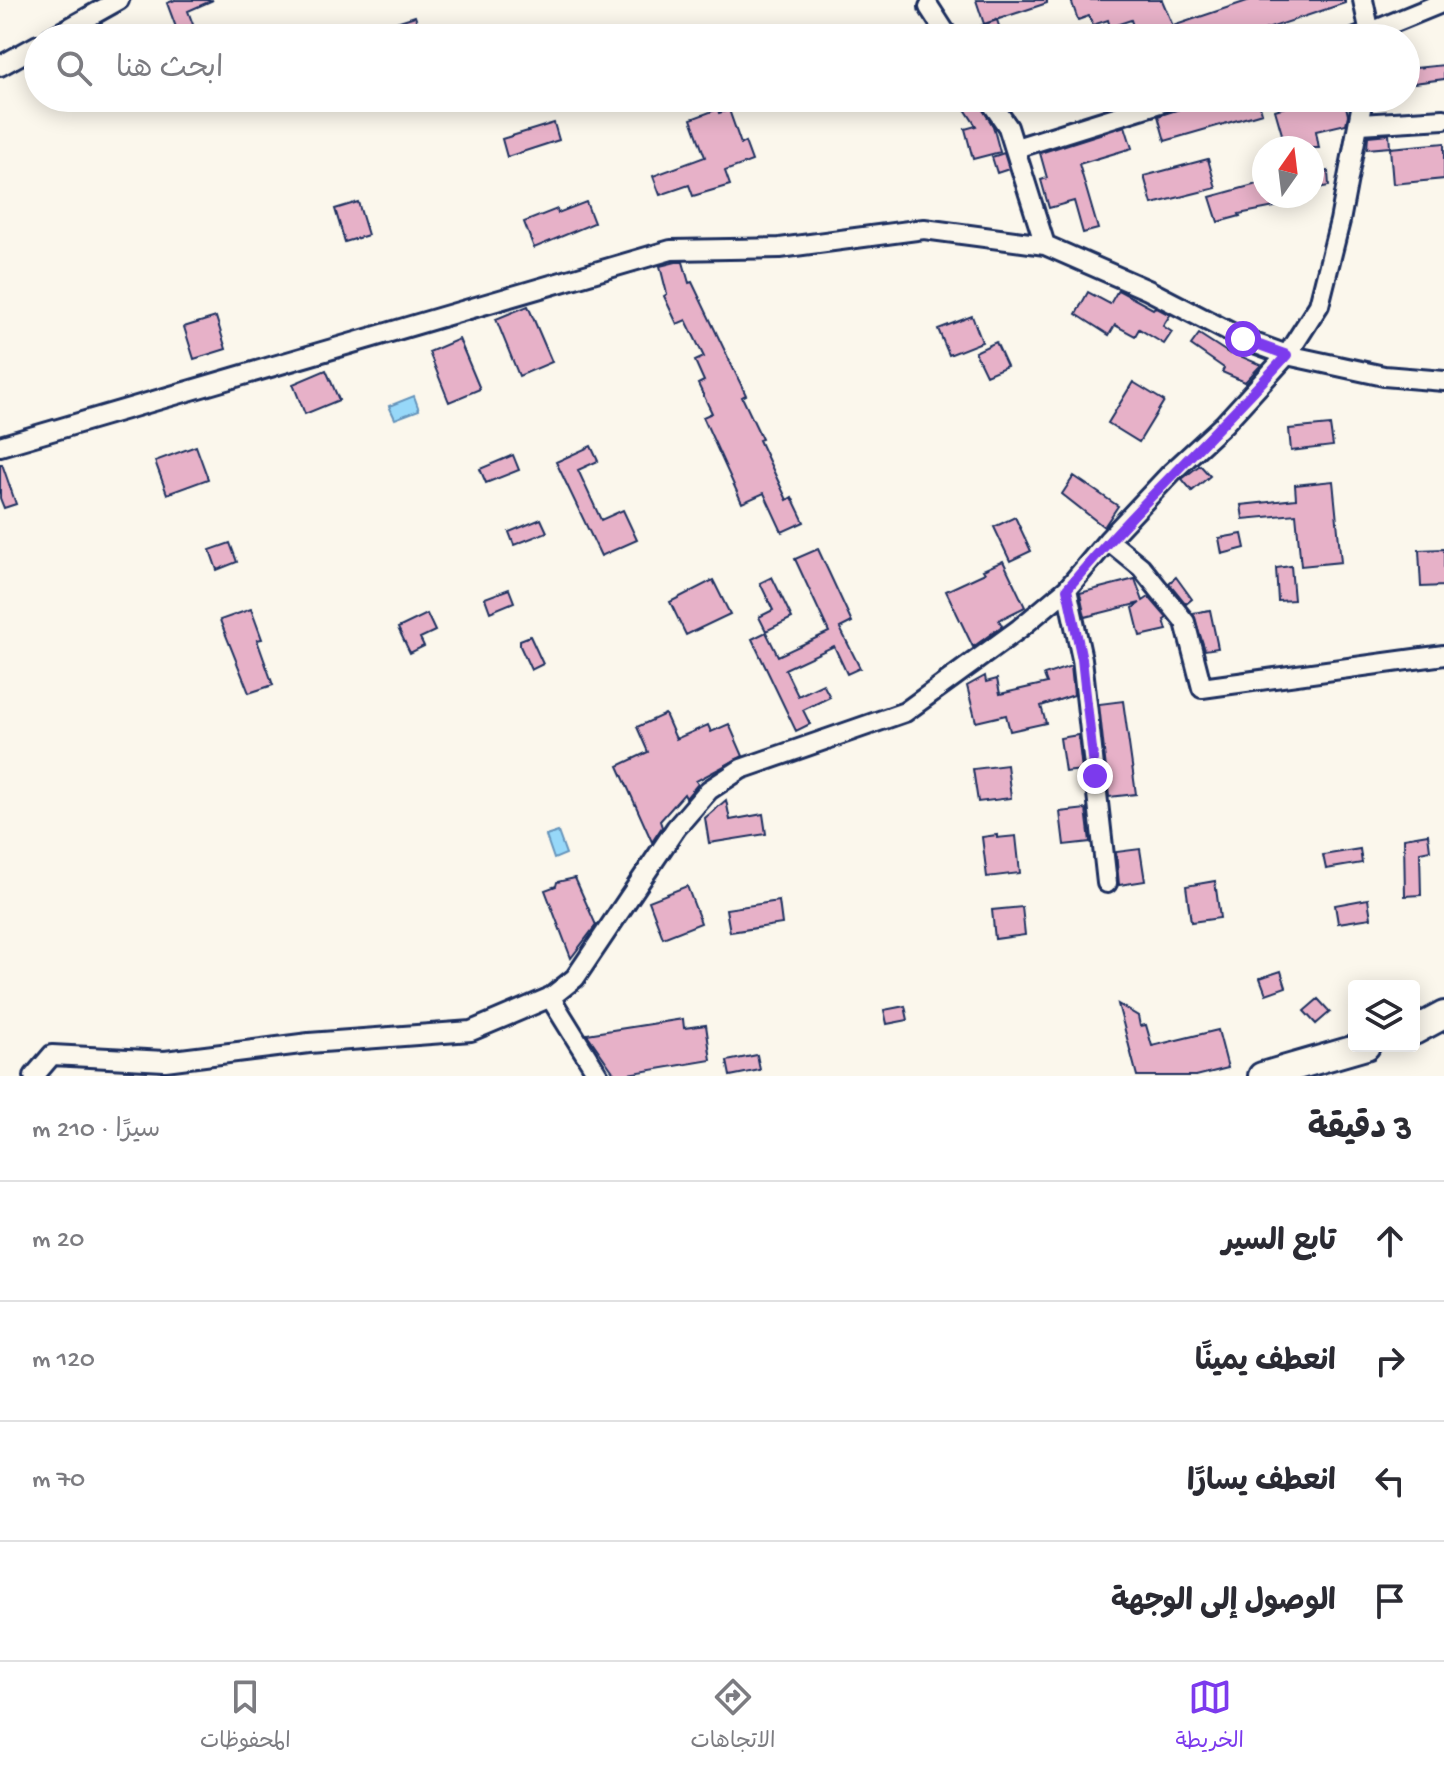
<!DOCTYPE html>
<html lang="ar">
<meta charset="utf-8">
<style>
:root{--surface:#fff;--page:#f7f7f7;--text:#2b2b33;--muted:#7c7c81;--line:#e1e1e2;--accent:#7c3aed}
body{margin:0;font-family:"Gochi Hand","Playpen Sans Arabic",sans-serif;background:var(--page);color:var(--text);direction:rtl}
.controls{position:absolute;right:24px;bottom:24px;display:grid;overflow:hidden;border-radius:8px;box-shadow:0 4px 20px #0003}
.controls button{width:72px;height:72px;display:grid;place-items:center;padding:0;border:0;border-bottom:2px solid var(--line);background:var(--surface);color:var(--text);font:40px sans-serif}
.compass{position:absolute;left:1252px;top:136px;width:72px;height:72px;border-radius:50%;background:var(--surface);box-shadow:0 4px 20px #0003;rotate:14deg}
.stop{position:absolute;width:24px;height:24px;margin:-18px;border:6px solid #7c3aed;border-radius:50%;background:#fff}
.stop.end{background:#7c3aed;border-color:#fff;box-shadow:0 2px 8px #0008}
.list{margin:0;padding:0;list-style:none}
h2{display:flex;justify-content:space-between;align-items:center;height:104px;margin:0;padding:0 32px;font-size:34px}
h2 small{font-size:26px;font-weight:400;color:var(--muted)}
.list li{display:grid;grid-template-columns:52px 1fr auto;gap:24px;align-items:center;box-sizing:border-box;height:120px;padding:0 32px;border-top:2px solid var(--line)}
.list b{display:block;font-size:30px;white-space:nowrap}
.list em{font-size:26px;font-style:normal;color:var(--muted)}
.icon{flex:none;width:44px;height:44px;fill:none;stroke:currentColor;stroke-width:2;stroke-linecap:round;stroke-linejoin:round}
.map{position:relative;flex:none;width:1444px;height:1076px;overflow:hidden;direction:ltr}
.search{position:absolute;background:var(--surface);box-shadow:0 4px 20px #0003;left:24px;right:24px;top:24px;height:88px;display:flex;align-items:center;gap:20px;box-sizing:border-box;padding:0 28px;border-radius:44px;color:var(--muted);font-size:30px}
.sheet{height:584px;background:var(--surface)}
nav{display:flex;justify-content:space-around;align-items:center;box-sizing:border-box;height:112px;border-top:2px solid var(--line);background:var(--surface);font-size:22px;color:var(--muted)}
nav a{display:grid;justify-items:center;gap:4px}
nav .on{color:var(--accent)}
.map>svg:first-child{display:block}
</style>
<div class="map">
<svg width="1444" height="1076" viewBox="0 0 1444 1076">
<rect width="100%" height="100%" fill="#fbf7ec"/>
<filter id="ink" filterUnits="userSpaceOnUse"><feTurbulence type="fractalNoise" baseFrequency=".0125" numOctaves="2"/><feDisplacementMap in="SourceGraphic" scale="16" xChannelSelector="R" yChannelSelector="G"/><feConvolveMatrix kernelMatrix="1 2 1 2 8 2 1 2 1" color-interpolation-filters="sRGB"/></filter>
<g filter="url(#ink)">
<!-- water -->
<path fill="#97d8f9" stroke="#6594bb" stroke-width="2" d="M414,396l5,14 -24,9 -6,-13z
M558,832l8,22 -12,5 -8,-23z"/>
<!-- building -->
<path fill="#e7b1c8" stroke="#1b2f5e" stroke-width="2" d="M175,0h38l-25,11 10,27h-18l-13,-35z
M976,0h71v3l-63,21z
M1071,0h91l11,26 77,-26h95v3l-105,35h-103l-6,-18 -21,7 -2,-7 -15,5 -4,-9 -11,4z
M415,16l7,22h-31l-4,-13z
M997,20l6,18h-42l-1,-5z
M1444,65v14l-38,5v-15z
M969,98h7l17,28 7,26 -27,7 -8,-30 11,-3 -15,-23z
M1213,98h45l4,15 -97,28 -7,-25z
M1316,98h28l4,17 -2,9 -30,7 3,17h-33l-11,-38z
M718,109l1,4 10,-3 12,34 4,-2 7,19 -27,10 5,14 -37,11 -4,-11 -29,10 -7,-19 52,-19 -14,-38z
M554,123l5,17 -52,17 -5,-18z
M1125,126l7,22 -53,16 19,65 -15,4 -9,-32 -25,7 -8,-28 6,-2 -7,-25z
M1389,134l1,13 -23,2 1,-13z
M1444,143v36l-51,5 -3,-36z
M1004,153l5,16 -12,4 -5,-16z
M1208,159l8,29 -64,16 -8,-28z
M1328,171l1,15 -17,3v-15z
M1264,182v14h30l1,7 -56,11 1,2 -22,6 -8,-25z
M358,202l10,33 -23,7 -10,-33z
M586,202l8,21 -60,25 -10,-26 33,-13 1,4z
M676,262h7l6,21 3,-1 54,113 -4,2 20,42 -3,1 28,60 5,-3 12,25 -22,10 -18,-39 -22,10 -39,-86 9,-4 -14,-29 6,-3 -9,-20 9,-4 -18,-37 -9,4 -13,-28 3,-2 -7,-28z
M1118,290l35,19 2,-2 15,8 -7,11 9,6 -8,12 -25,-15 -4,7 -20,-11 -6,10 -33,-21 12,-22 22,12z
M528,306l24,56 -33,14 -23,-57z
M972,316l10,26 -33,13 -11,-26z
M216,317l10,32 -32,10 -10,-32z
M1199,334l31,20 1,-2 30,13 -16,17 -23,-10 2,-4 -33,-23z
M459,339l21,50 -31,13 -20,-50z
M996,342l11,24 -21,9 -11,-23z
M326,370l13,30 -34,14 -12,-30z
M1133,382l31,19 -25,41 -31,-19z
M1330,425l3,21 -42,5 -2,-22z
M196,446l12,33 -41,15 -12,-33z
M591,446l7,15 -20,9 23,50 22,-10 14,30 -36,16 -45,-94z
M513,455l6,15 -33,13 -6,-14z
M0,464h2l14,40 -12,4 -4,-10z
M1200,465l10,11 -18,15 -10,-12z
M1074,476l44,30 -14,21 -42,-33z
M1333,481l8,81 -40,4 -5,-52 -53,5 -2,-14 55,-6 -1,-14z
M1015,517l16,34 -21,10 -16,-34z
M541,519l6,13 -33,13 -5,-13z
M1242,534l3,14 -23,6 -3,-16z
M230,543l7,19 -20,8 -7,-20z
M818,549l34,73 -12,6 20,40 -13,6 -13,-28 -49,23 13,27 25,-12 7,13 -27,13 7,14 -14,7 -44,-92 14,-7 12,24 51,-24 -34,-73z
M1444,549v37l-23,1 -2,-37z
M1003,561l22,46 -26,13 3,6 -29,21 -27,-56 39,-18 -2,-3z
M1291,566l3,34 -16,1 -2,-33z
M772,577l20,41 -26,13 -7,-14 14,-7 -13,-27z
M1176,577l16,22 -6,5 -17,-21z
M1135,579l8,22 6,-4 18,21 -3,2 3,10 -27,6 -7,-28 7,-5 -55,14 -5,-24z
M713,580l17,34 -44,21 -16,-33z
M509,589l5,13 -24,10 -5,-14z
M251,609l11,30 -5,1 16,45 -24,8 -29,-73z
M1210,610l8,38 -13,2 -12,-37z
M427,614l8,17 -15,7 4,8 -14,7 -12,-25z
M530,636l13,28 -12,6 -11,-24v-6z
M1071,666l3,29 -33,11 5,17 -36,8 -4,-16 -30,7 -9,-36 18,-10 1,6 11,-3 3,15 47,-11 -3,-8z
M1123,701l13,93 -27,3 -10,-93z
M665,714l11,25 32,-14 3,7 18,-8 14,32 -47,25 2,3 -12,14 -2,-4 -24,27 2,6 -10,15 -34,-76 30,-14 -11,-25z
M1078,735l4,35 -17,2 -5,-34z
M1007,765l4,33 -33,4 -5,-33z
M726,800l4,20 33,-6 3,20 -57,9 -4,-25z
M1086,809l4,33 -26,3 -4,-33z
M1428,834l2,16 -10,2 1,43 -16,1 -1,-58z
M997,835v3l19,-2 4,37 -33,4 -5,-40z
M1140,849l5,32 -26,4 -3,-33z
M1360,849l2,14 -36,6 -3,-14z
M575,878l21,47 -25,33 -26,-68 11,-4 1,-4z
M1215,881l5,37 -29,4 -5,-36z
M687,886l14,37 -38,15 -14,-37z
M1368,899l3,19 -33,5 -3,-18z
M779,901l3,23 -52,8 -4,-23z
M1022,907l3,28 -30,4 -3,-29z
M1281,971l5,16 -20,7 -6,-16z
M1318,999l12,13 -14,12 -12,-13z
M1118,1004l20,12 2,10 6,-1 6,21 66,-16 10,38 -32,8h-59z
M905,1006l3,14 -21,4 -3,-14z
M683,1019l1,9 22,-3 5,35 -95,16 -29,-42z
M757,1055l3,15 -30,6 -3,-15z"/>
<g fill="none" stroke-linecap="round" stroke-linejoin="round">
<defs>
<path id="street" d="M1363,0l8,38
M929,7l20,31
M51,38l68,-38
M1356,38l88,-36
M0,66l38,-21
M988,98l20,29 37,118
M1360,124l84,-5
M1016,148l160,-50
M0,446l671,-196 109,-2 144,-19 121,16 103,45 95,49 44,16 97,21 60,5
M1108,540l33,27 44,55 17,66 242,-33
M1067,589l15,70 25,224
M550,997l49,79
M34,1076l18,-21 113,6 144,-18 162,-12 80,-34 24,-19 101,-150 33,-38 32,-21 164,-57 114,-83 48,-40 41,-49 64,-68 52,-48 63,-69 32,-50 21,-84 23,-123"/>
<path id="secondary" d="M1414,1031l30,-16
M1262,1076l104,-30"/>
</defs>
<!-- street casing -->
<use href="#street" stroke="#1b2f5e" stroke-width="24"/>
<!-- secondary casing -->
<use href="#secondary" stroke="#1b2f5e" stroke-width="32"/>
<!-- street -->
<use href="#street" stroke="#fbf7ec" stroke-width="18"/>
<!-- secondary -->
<use href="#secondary" stroke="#fbf7ec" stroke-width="26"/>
</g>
</g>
<g fill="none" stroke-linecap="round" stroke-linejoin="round" filter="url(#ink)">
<!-- route -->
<path stroke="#7c3aed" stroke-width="10" d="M1095,776l-13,-117 -15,-70c69,-82 148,-154 220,-234l-44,-16"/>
</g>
</svg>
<div class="controls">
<button><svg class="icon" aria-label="layers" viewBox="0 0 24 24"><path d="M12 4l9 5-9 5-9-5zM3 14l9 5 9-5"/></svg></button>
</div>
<svg class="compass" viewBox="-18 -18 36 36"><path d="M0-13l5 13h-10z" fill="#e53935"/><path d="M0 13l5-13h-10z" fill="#7c7c81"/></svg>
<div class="stop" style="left:1243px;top:339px"></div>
<div class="stop end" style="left:1095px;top:776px"></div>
<div class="search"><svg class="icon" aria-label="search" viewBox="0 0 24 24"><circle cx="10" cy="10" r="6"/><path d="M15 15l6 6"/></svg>ابحث هنا</div>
</div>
<section class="sheet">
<h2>3 دقيقة<small>سيرًا · 210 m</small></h2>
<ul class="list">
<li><svg class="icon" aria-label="ahead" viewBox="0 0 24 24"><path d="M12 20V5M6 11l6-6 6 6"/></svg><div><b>تابع السير</b></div><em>20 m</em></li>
<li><svg class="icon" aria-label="right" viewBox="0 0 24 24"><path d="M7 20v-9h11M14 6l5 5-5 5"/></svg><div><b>انعطف يمينًا</b></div><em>120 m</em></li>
<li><svg class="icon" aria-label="left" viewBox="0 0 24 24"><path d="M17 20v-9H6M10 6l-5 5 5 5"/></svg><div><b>انعطف يسارًا</b></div><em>70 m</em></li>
<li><svg class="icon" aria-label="arrive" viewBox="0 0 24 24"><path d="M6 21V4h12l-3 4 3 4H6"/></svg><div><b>الوصول إلى الوجهة</b></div></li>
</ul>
</section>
<nav>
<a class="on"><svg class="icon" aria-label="map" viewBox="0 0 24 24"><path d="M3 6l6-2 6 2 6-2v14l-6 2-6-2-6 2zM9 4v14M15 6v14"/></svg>الخريطة</a>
<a><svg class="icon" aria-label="directions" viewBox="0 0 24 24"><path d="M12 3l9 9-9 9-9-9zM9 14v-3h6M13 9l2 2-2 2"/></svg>الاتجاهات</a>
<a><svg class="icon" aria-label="saved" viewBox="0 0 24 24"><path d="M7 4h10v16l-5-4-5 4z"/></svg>المحفوظات</a>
</nav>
